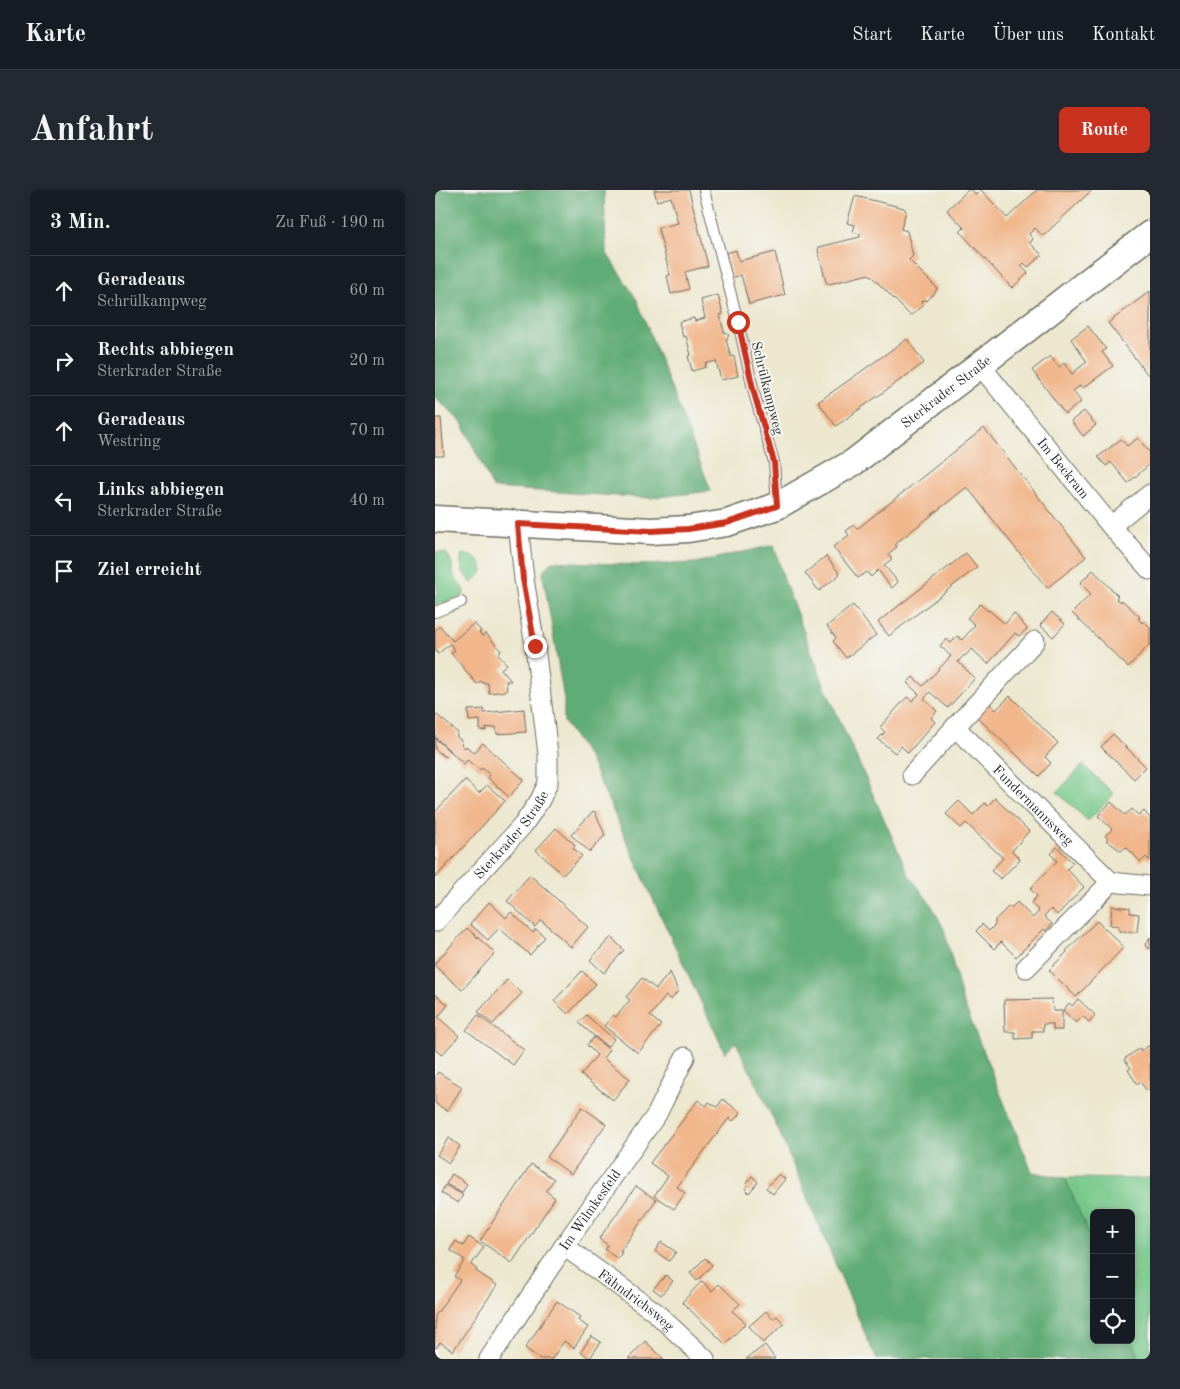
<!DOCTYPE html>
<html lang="de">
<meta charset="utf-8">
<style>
:root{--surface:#171b24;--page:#242831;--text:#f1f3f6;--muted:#9ea1a6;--line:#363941;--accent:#c8321e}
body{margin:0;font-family:"Old Standard TT",serif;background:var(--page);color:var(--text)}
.controls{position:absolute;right:15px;bottom:15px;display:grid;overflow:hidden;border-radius:8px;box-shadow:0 2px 8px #0003}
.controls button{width:45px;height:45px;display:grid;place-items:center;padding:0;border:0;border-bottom:1px solid var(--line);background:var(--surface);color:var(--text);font:25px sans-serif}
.stop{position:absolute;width:15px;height:15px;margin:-11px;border:4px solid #c8321e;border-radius:50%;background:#fff}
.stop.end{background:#c8321e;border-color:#fff;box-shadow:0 1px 5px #0008}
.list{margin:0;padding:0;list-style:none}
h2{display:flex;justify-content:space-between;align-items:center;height:65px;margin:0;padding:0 20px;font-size:21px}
h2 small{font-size:16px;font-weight:400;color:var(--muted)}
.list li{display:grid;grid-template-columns:32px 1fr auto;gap:15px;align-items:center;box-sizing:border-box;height:70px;padding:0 20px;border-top:1px solid var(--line)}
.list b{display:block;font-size:19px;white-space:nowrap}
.list p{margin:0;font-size:16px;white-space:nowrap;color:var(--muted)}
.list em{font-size:16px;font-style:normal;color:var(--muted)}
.icon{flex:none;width:28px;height:28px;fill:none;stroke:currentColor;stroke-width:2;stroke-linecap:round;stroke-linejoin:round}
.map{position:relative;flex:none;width:715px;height:1169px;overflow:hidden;border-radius:8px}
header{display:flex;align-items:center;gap:30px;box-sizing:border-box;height:70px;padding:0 25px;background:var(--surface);border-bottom:1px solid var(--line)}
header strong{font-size:24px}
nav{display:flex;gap:28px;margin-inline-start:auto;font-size:18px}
.intro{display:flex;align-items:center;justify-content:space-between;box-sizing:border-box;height:120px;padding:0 30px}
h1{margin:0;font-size:35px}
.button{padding:12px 22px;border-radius:8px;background:var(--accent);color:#fff;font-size:18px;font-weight:700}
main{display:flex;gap:30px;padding:0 30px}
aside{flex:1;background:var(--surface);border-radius:8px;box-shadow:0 2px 8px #0003}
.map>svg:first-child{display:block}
</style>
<header>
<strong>Karte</strong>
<nav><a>Start</a><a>Karte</a><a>Über uns</a><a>Kontakt</a></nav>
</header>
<div class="intro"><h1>Anfahrt</h1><a class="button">Route</a></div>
<main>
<aside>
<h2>3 Min.<small>Zu Fuß · 190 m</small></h2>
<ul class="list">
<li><svg class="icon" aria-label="ahead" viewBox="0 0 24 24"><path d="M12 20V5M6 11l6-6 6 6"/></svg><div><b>Geradeaus</b><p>Schrülkampweg</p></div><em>60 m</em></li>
<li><svg class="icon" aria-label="right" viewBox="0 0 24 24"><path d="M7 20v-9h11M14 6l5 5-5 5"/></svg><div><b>Rechts abbiegen</b><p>Sterkrader Straße</p></div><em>20 m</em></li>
<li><svg class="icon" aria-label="ahead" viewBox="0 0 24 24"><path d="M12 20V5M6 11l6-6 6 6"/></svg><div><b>Geradeaus</b><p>Westring</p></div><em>70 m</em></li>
<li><svg class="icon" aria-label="left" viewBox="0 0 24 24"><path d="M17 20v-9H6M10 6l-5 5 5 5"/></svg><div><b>Links abbiegen</b><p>Sterkrader Straße</p></div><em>40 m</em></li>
<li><svg class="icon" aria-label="arrive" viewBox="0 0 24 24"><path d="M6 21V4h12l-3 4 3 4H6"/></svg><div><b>Ziel erreicht</b></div></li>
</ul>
</aside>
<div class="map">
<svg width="715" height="1169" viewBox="0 0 715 1169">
<rect width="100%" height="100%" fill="#f6f6f2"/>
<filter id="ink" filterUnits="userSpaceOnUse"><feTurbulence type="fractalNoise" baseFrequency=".02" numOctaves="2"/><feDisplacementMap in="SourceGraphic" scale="10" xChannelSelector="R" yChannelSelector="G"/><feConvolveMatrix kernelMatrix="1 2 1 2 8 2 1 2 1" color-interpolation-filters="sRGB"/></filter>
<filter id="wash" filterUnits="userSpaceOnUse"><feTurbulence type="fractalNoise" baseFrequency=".0096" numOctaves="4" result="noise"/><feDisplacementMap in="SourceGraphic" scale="20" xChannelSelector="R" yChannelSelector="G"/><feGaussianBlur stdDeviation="1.12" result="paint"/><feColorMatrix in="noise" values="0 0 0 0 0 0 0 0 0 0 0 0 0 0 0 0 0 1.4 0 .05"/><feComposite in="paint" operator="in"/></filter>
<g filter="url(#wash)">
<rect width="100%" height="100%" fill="#ece7ce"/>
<!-- green -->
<path fill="#77c88a" stroke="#517a5a" d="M0,362l11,1c9,11 4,13 8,23 3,6 7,9 10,15l-1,5 -28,9v-9l3,-2 -3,-22z
M27,364c11,1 20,6 21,18l-11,11c-9,-9 -13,-15 -10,-29z
M648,575l31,29 -26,27 -31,-29z
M715,987v182h-10l-9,-21v-125h-37v34l-29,-69 77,1z"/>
<!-- forest -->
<path fill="#61ac76" stroke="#466c50" d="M0,0h169l2,62 31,48 74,191 -61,7 -157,-10 -31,-65 -27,-26z
M339,355l11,38 40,104 84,188 23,31 12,23 18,70 70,173 33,6 29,68v94h37v-3l9,22h-263l-8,-16 -92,-216 -41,-85 -11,11 -68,-145 -67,-148 -26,-38v-23l-21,-124 1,-5 8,-9 83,4 60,-2z"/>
<g id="blocks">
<!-- building -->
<path fill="#f1b68b" d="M219,0h35l19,76 -23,6 4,17 -18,5 -4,-18 3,-1 -12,-47 20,-5 -7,-26 -14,4z
M533,0h4l4,5 5,-5 26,28 30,-28h55l-49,46 -8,-8 -6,6 4,5 -3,4 12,12 -14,12 -4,-4 -3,3 7,7 -16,15 -52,-56 4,-4 -17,-18z
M420,6l49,12 2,3 -5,18 6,2 6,25 -4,4 28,28 -1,3 -9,10 -3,-2 -3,3 2,3 -10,9 -3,1 -41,-41 -40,10 -3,-2 -8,-32 1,-3 41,-10v-3l-7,-2 2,-7 -8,-2z
M301,60l3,11 36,-9 10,43 -36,9 -8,-29 -9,3 -6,-25z
M715,101v82l-2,2 -40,-52z
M283,105l5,19 -3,1 4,17 5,3 -3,5 5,17 3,-1 4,20 -17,4 -5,-19 -11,3 1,3 -14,4 -4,-15 3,-1 -5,-19 -3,1 -4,-15 15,-4 1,3 10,-3 -4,-18z
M653,136l18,23 -4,3 11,14 -30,22 -2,-3 -8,6 8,11 -16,12 -33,-44 18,-14 9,11 5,-4 8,11 7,-6 8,-6 -16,-23z
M472,149l17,24 -88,63 -18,-24z
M649,221l12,14 -13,11 -12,-15z
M0,228h6l3,38h-9z
M549,238l102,129 -39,31 -80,-101 -72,57 2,3 -9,7 4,5 -8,6 14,17 -6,6 -14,-18 -7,7 -4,-5 -9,6 -25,-31 16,-12 -3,-4 8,-6 3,4z
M703,248l12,15v11l-22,19 -17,-21 -5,4 -8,-9 23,-18 6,7z
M531,363l11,14 -88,69 -11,-14z
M391,366l14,18 -21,17 -14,-18z
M658,380l25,26 -2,2 5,4 1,-2 18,17 -2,1 4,5 2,-2 6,6v17l-22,23 -56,-54 19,-19 -11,-11z
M545,414l8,7 1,-1 16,14 9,-11 13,16 -8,7 -4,-3 -27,31 -16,-15 -7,7 -1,-1 -6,7 17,16 -27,30 -18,-16 -6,7 13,12 -6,7 4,4 -27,31 -7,-7 -6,7 -17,-14 7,-7 -5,-5 27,-30 5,4 7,-7 -12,-11 6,-6 10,9 28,-30 -11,-10 6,-7 5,4 6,-7 5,4 13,-15 -8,-7z
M418,415l23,30 -30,23 -13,-17 3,-3 -9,-12z
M617,422l13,12 -12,13 -13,-12z
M39,433l7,8 -2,1 3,4 4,-3 15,18 -3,4 9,9 -6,5 10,12h-5l1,10 -18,2 -1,-10h-5l-2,-2 -4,3 -26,-31 4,-3 -5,-6 -12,10 -3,-4v-20l5,-4 13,15z
M575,506l48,47 -13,14 6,6 -12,13 -62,-59 12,-14 7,7z
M49,519v4l40,-4 2,23 -29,2 -1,-7 -10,1v3l-6,-1v-10l-11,1 -1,-11z
M2,525l21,18 -2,3 7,6 -2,2 4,4 1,-2 8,7 9,-10 41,37 -15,17 -21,-19 2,-3 -8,-7 -2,2 -13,-10 -3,4 -29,-27v-20z
M678,544l33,33 -12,12 -33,-32z
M0,548l15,14 -5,5 -10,-8z
M30,590l14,13 8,-8 18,16 -70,77v-66z
M560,608l34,33 -17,20 8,8 -19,20 -10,-8 12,-13 -37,-35 -5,5 -15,-14 13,-13 14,14 12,-12 3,3z
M676,612l14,13 7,-6 7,7 5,-5 6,7v43l-4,-4 -5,5 -15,-15 -5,4 -15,-11 2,-2 -3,-2 7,-7 -14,-13z
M158,621l2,1 10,23 -15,17 -19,-17z
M121,638l19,17 -2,3 9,8 -19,19 -27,-25z
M622,657l16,16 -6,6 17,18 -27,28 -6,-6 -7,7 8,8 -6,7 -2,-2 -28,28 -15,-15 -7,7 -18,-18 6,-7 7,7 6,-6v-5l13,-13h4l5,-5 16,16 6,-7 -8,-8 6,-7 -7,-7 27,-28 -6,-7z
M95,685l58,52 -17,20 -30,-27 -6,7 -28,-26z
M54,712l17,16 5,-6 22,21 3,-4 9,8 -15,18 -31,-27 -11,12 -18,-16z
M677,716l18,2v5l9,1 -2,18 -18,-1v-5l-9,-1z
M662,731l27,26 -48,50 -27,-27 18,-18 -1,-1z
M32,738l28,25 -33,37 -27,-24v-3z
M176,747l13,13 -20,23 -14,-13z
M715,747v12l-5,-3z
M147,781l14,13 -28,30 -14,-13z
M235,782l8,19 -7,9 -5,-4 -16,20 11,9 -23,28 -34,-27 9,-11 3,2 14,-17 -4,-3 16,-19 14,11z
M72,790l15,13 -29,31 -15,-12z
M0,804l13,11 -10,12 21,19 -17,19 -7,-5z
M617,809l1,12h9v19h-9v-6h-10v7h-11v7l-17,1v-7h-10l-1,-32z
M643,809l17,16 -6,7 -6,-6 -7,7 -13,-13 6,-7 3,3z
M43,825l46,35 -11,15 -47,-35z
M151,825l28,24 -7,8 -28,-24z
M159,847l15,13 -6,8 27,21 -17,21 -32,-25 16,-20 -10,-10z
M715,855v44l-3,2 -7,-9 -3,2 -9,-14 3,-2 -7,-9 16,-11 1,3z
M3,882l24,15 -15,24 -12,-8v-27z
M288,909l18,14 -8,8 -4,-3 -52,69 8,6 -11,16 -20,-13 14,-20 -18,-13 48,-63 8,6 3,-4 8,5z
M147,917l24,17 -35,50 -24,-17z
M14,948l11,8 -11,17 -12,-8z
M96,974l23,15 -8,12 9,7 -43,65 -32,-22z
M17,984l15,10 -5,9 -16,-9z
M344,984l6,5 -12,15 -7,-6z
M317,986l6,6 -9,11 -4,-4 3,-4 -2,-2z
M10,995l18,10 -5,8 -17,-10z
M201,996l20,14 -36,52h2l-4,7 -13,-9 3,-5 -9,-6z
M34,1047l15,10 -13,18 6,4 -1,2 21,14 -44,66 -13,-9 -4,6h-1v-32l25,-36 -6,-4 11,-16 -15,-10 6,-9 7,5z
M226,1052l15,10 -7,9 -14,-10z
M270,1068l7,7 -15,16 -7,-8z
M231,1085l7,6 -12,14 -8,-6z
M267,1091l10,10 7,-7 21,20 -8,7 14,12 -21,21 -43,-42z
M122,1111l23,16 -2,3 10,7 -14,21 -10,-7 -12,18h-12l-15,-11z
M331,1121l7,8 4,-3 7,8 -21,19 -14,-17z
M156,1146l10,6 -11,16 -9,-6z
M210,1151l19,18h-36z
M330,1155l10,14h-29z"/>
</g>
</g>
<g filter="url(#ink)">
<use href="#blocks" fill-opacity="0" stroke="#6f6d64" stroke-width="1"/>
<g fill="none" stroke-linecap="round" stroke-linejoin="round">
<defs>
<path id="service" d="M269,0l34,132 16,71 20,69 3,43
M0,422l26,-10"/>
<g id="minor">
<path id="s1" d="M544,174l132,162 39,44"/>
<path d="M676,336l39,-32"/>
<path id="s2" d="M600,451l-80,86 156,155 39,4"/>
<path d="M477,585l43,-48"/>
<path id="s3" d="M0,732l88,-97 17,-25 8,-17v-29l-13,-108 -11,-67 -6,-55"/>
<path d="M591,778l85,-86"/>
<path id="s4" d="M129,1056l91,66 50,47"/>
<path id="s5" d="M54,1169l75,-113 93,-132 28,-57"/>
</g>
<g id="secondary">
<path id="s6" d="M0,329l216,12 37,-2 39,-6 50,-17 77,-44 296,-228"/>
</g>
</defs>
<!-- service casing -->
<use href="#service" stroke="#6f6d64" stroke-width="12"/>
<!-- minor casing -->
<use href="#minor" stroke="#6f6d64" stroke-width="21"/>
<!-- secondary casing -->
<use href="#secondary" stroke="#6f6d64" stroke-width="29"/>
<!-- service -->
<use href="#service" stroke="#fff" stroke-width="10"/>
<!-- minor -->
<use href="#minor" stroke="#fff" stroke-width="19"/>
<!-- secondary -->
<use href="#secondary" stroke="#fff" stroke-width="26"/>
</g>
</g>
<g fill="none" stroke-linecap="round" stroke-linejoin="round" filter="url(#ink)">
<!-- route -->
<path stroke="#c8321e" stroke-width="6" d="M100,456l-12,-67 -5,-55 133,7 37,-2 39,-6 50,-17 -3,-44 -20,-69 -16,-71"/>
</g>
<g text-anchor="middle" stroke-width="4" stroke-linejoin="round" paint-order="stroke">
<!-- street labels -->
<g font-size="14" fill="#2b2b2b" stroke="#f6f6f2">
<text transform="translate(333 198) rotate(76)" y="5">Schrülkampweg</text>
<text dy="5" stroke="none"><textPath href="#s6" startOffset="550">Sterkrader Straße</textPath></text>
<text dy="5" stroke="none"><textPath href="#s1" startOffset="134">Im Beckram</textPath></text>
<text dy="5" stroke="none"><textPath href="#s2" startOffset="228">Fundermannsweg</textPath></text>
<text dy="5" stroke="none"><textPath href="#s3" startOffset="116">Sterkrader Straße</textPath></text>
<text dy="5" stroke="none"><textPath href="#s5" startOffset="180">Im Wilmkesfeld</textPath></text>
<text dy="5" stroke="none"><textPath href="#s4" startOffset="90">Fähndrichsweg</textPath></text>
</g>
</g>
</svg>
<div class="controls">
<button>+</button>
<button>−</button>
<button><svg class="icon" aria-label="locate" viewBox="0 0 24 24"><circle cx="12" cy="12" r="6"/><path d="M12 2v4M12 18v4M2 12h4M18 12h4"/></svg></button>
</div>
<div class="stop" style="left:303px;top:132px"></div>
<div class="stop end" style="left:100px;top:456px"></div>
</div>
</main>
